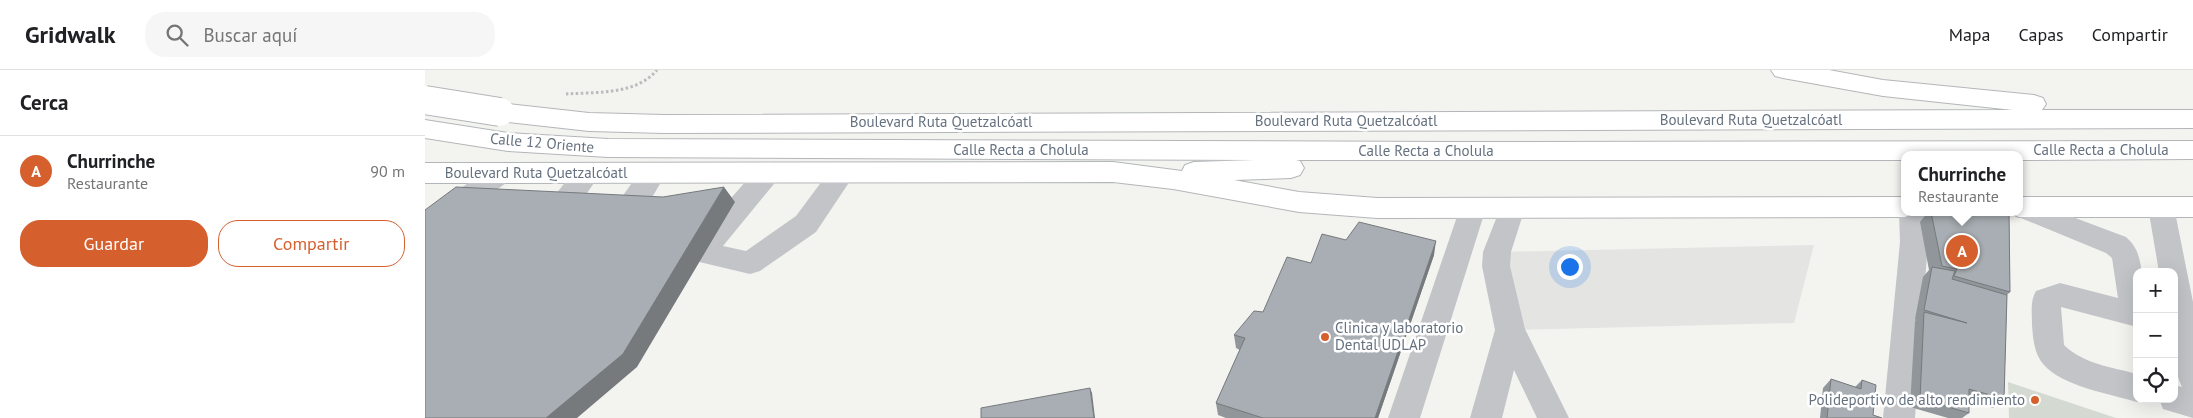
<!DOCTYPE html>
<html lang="es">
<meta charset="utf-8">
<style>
:root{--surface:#fff;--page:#f6f6f6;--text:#202124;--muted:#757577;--line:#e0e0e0;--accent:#d5602e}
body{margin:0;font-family:"PT Sans",sans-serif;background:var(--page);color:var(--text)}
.controls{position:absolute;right:15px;bottom:15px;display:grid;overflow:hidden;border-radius:10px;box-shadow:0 5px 20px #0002}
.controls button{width:45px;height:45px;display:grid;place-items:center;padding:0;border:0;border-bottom:1px solid var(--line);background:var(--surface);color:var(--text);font:25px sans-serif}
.you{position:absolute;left:1144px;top:196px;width:18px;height:18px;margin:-12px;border:4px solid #fff;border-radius:50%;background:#1a73e8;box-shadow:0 0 0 8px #1a73e833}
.badge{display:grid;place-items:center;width:32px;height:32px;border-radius:50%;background:var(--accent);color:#fff;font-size:16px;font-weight:700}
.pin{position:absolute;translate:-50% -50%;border:2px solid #fff;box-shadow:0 1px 5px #0006}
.popup{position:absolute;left:1476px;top:81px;width:122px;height:65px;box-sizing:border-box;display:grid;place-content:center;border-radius:10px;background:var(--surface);filter:drop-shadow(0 1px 4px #0005);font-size:16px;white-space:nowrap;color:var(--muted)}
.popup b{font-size:19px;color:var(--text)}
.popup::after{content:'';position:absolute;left:50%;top:100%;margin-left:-10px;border:10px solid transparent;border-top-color:var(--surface)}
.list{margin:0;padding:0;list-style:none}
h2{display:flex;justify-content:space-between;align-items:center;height:65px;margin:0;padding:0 20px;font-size:21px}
h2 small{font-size:16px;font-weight:400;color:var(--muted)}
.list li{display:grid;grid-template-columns:32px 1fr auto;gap:15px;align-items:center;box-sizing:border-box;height:70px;padding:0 20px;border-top:1px solid var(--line)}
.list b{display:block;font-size:19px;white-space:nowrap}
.list p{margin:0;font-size:16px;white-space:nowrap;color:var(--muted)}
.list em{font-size:16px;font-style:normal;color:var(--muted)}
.actions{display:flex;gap:10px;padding:15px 20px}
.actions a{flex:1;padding:11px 0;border:1px solid var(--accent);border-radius:20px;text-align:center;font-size:18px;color:var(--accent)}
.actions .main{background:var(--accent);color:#fff}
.icon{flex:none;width:28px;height:28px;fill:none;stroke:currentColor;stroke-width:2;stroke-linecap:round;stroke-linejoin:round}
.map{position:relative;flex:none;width:1768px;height:348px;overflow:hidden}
header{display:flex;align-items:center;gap:30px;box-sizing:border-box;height:70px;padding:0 25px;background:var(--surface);border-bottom:1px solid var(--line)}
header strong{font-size:24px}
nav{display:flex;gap:28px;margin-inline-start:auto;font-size:18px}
.search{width:350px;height:45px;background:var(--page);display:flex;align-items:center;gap:12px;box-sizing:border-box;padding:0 18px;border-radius:20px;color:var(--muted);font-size:19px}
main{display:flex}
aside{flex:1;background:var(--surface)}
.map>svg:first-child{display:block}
</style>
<header>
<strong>Gridwalk</strong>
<div class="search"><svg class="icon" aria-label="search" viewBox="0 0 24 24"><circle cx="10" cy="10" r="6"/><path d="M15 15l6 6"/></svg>Buscar aquí</div>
<nav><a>Mapa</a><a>Capas</a><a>Compartir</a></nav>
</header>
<main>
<aside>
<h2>Cerca<small></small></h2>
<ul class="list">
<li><span class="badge">A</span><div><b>Churrinche</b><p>Restaurante</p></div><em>90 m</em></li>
</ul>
<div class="actions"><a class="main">Guardar</a><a>Compartir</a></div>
</aside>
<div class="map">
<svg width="1768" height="348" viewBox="0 0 1768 348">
<rect width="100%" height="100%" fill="#f3f4f0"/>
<!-- built -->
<path fill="#e4e5e3" d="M1389,175l-20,78 -284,7 -13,-78z"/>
<!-- green -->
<path fill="#d4dad1" d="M1583,312l108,36h-107z"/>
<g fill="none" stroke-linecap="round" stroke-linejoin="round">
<defs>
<path id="major" d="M1346,0h58l54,10 151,15 9,3 3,6 -4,6h151v18l-1529,5 -75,-2 -89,-10 -9,-3 -3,-6 3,-6 9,-3 89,10 75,2 1349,-5 -130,-14 -100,-18 -8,-2z
M0,50l83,13 100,6 843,3 742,-1v18l-174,1v-5h-114v5h-609l4,1 4,7 -4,7 -9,3 -57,2 65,12 78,6 528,-1v15h11l-11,5 -528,1 -78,-6 -126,-23 -60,-7 -688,1v-20l688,-1 69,9 3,-6 9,-3 61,-2 -647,-3 -100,-6 -83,-13z
M1594,127h174v20h-174l-11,-5h11z"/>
</defs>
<!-- major casing -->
<use href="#major" stroke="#b3b6b9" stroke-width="2"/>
<!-- path -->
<path stroke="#b9bbbd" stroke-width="3" stroke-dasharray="2.5 2.5" stroke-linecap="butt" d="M141,24c30,-2 70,1 91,-24"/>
<!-- minor -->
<path fill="#c2c4c8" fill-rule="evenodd" d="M344,92l9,3 4,7 -4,7 -55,67 23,5 50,-35 38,-51 9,-3 9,3 4,7 -40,60 -56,39 -10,3 -59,-14 -4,-8 4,-8 69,-79z
M76,93l9,3 4,7 -4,7 -75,56 -10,3v-25l67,-48z
M162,93l9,3 4,7c-9,16 -30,46 -46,55 -6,3 -12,2 -19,-1l-3,-7 3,-7 17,-14 26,-33z
M228,93l9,3 4,7c-10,19 -26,46 -44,56 -7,4 -13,3 -20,1l-4,-8 4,-8 17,-13 25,-35z
M1594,127l107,40c12,11 13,19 16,35h-5v55l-76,-20 3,38c20,19 47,22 73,29v25h6l-6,3c-27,-8 -75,-16 -93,-37 -10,-11 -11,-27 -12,-40 0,-13 -2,-24 4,-34l24,-8 58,15 -6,-40 -6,-5 -95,-39 -2,-2h10z
M1736,127l9,3 4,7 19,95v116l-30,-9 -4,-10h15v-14l8,2c-14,-29 -8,-82 -8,-115h-15l-11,-65 4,-7z
M1048,128l9,3 4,7 -66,210h-32l72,-210 4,-7z
M1087,128l9,3 4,7 -14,44 -1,14 15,63 44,89h-32l-23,-48 -12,48h-32l25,-88 -13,-64 1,-14 20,-51z
M1480,134v8h20l3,30 -13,176h-32l17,-176 -1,-30z"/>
<!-- major -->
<use href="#major" fill="#fff" fill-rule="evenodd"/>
<defs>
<path id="major-bridge" d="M0,30l75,12"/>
</defs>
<!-- major-bridge casing -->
<use href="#major-bridge" stroke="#b3b6b9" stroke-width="30" stroke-linecap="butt"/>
<!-- major-bridge -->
<use href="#major-bridge" stroke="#fff" stroke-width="28"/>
</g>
<!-- wall -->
<path fill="#90969a" d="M1503,142h81l1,80 -3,3 -3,104 -11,9 -24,-7v12l-7,5h-14l-38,-11 5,-86 1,-1 -1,-1 8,-42 6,-7 -9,-48z
M921,170l88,15 -56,163h-152l-8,-3 -2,-12 24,-53 -4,-2 -2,-13 29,-23 48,-49z
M1406,309l24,8 7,-7 11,35 9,3h-62l3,-30z"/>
<!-- shaded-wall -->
<path fill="#767a7d" d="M299,117l11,15 -98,165 -60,51h-31z
M1011,171l-2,14 -56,163h-3z
M665,318l2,5 3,25h-1z"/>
<!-- building -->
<path fill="#a8aeb3" stroke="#767a7d" d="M31,117l207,10 61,-10 -101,167 -77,64h-121v-208z
M1506,142h78l1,80 -56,-16 3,-7 -15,-3z
M934,152l77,19 -61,177h-112l-47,-15 29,-65 -11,-3 20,-24 9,1 24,-55 24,6 11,-29 24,6z
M1507,197l23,4 -3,8 55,16 -3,104 -35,-10v24l-49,-14 4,-87 43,11 -43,-13z
M1406,309l30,10 1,-9 14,5 -3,30 9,3h-55z
M665,318l4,30h-113v-10z"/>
<!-- markers -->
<g fill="#d5602e" stroke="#fff" stroke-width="2">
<circle cx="900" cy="267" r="5"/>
<circle cx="1610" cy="330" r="5"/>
</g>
<g text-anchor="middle" stroke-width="5" stroke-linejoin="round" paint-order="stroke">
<!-- street labels -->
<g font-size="15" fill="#65717f" stroke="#fff">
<text x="1326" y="55">Boulevard Ruta Quetzalcóatl</text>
<text x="921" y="56">Boulevard Ruta Quetzalcóatl</text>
<text x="516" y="57">Boulevard Ruta Quetzalcóatl</text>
<text transform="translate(117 73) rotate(5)" y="5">Calle 12 Oriente</text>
<text x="596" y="85">Calle Recta a Cholula</text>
<text x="1676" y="85">Calle Recta a Cholula</text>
<text x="1001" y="86">Calle Recta a Cholula</text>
<text x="111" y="108">Boulevard Ruta Quetzalcóatl</text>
</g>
<!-- poi labels -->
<g font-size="15" fill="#65717f" stroke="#fff" text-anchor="start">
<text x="910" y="263">Clinica y laboratorio<tspan x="910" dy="17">Dental UDLAP</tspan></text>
<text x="1600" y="335" text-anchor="end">Polideportivo de alto rendimiento</text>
</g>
</g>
</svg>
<div class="controls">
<button>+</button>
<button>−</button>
<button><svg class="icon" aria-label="locate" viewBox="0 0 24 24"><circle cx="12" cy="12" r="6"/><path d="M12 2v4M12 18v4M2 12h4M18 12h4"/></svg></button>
</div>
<div class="you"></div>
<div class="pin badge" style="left:1537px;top:181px">A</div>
<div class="popup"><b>Churrinche</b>Restaurante</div>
</div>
</main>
